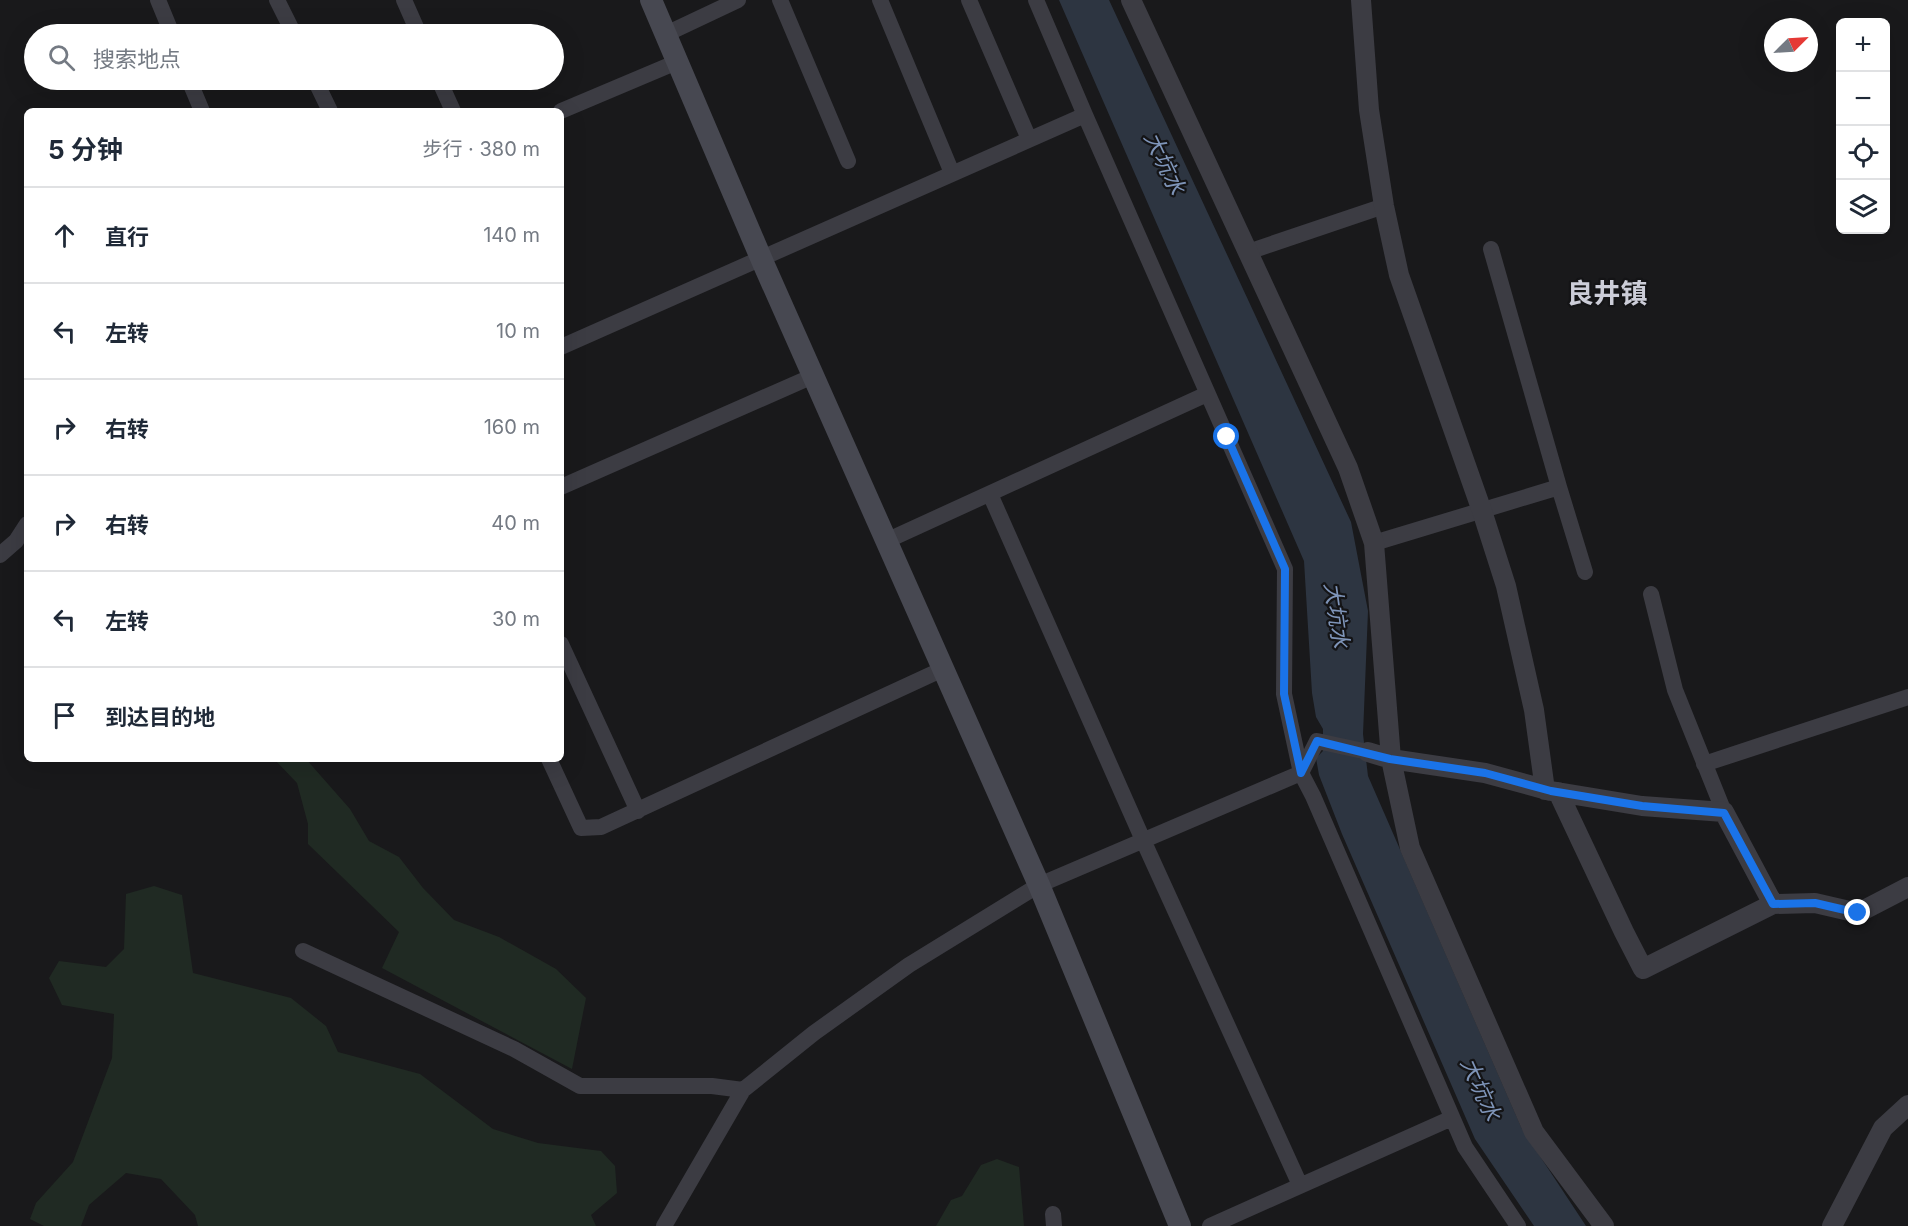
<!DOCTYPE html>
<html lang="zh">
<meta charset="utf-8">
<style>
:root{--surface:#fff;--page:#f2f2f3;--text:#1f2937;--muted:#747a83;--line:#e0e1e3}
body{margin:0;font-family:Inter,"Noto Sans SC",sans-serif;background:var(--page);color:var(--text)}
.controls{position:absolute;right:18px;top:18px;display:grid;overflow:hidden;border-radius:9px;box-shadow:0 6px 24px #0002}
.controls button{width:54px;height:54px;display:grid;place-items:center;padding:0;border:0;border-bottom:2px solid var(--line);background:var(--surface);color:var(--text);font:30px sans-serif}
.compass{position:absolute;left:1764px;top:18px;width:54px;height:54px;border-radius:50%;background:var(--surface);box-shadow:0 6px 24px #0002;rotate:66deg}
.stop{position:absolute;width:18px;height:18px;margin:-14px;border:4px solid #1a73e8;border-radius:50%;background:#fff}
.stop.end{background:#1a73e8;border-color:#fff;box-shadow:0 2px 6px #0008}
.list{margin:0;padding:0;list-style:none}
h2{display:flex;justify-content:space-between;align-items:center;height:78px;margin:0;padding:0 24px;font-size:26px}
h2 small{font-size:20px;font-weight:400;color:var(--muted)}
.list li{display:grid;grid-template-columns:39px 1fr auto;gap:18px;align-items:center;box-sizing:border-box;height:96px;padding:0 24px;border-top:2px solid var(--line)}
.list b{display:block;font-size:22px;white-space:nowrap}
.list em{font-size:20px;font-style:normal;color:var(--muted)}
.icon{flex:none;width:33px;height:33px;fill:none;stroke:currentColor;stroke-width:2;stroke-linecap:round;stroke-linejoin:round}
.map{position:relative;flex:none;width:1908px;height:1226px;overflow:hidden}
.search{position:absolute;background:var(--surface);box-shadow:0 6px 24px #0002;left:24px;top:24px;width:540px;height:66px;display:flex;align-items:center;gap:15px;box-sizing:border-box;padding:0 21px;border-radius:33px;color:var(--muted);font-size:22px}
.panel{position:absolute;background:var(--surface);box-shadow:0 6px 24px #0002;left:24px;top:108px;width:540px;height:654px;border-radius:9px}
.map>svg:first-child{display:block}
</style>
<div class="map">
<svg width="1908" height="1226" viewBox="0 0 1908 1226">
<rect width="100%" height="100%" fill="#19191b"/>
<!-- green -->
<path fill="#202a23" d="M274,759h32l44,50 19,32 30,16 24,31 31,32 45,17 57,32 30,29 -14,71 -190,-101 17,-36 -91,-88v-20l-11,-41z
M154,886l28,9 11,78 98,25 35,28 12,26 82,22 73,55 45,14 63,8 14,15 2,27 -26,22 5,11h-398l-3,-11 -34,-36 -35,-6 -37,32 -8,21h-37l-14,-7 6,-16 37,-41 39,-104 2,-44 -52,-9 -13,-27 10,-17 47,6 18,-18 2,-55z
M997,1159l22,8 5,59h-88l15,-26 11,-4 19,-31z"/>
<!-- water -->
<path fill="#2d3541" d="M1059,0h50l242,522 17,89 -5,123 5,42 154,353 64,97h-52l-59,-87 -133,-305 -23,-59 -3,-17 7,-7v-22l-7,-12 -4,-24 -8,-132z"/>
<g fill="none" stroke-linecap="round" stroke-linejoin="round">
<!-- minor -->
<path stroke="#3c3c43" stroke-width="16" d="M158,0l14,34
M277,0l17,34
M404,0l15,34
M780,0l68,161
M880,0l72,173
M969,0l60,139
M1036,0l49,115 200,454 -1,125 17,79 12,23 152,351 53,79
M666,34l72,-34
M189,80l13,31
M315,80l15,31
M439,80l14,31
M561,111l116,-49
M1491,249l68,238 26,85
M1248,252l136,-46
M561,347l524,-232
M561,487l252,-111
M990,494l153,346 157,345
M886,541l321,-147
M1374,543l185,-56
M0,555l16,-14 11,-17
M1651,594l24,96 49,122
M561,644l77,167
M549,759l32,69 20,-1 342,-158
M1704,764l204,-67
M303,951l211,98 66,37h132l31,4
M1053,1214l1,12
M664,1226l79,-136 71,-57 95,-68 130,-80 262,-112 16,-32 51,11
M1210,1226l242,-108"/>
<!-- tertiary -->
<path stroke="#3c3c43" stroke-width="20" d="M1131,0l217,468 26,75 17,216 19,89 124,284 70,94
M1361,0l8,110 15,96 15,69 83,236 24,75 28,124 11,80
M1368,752l23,7 94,14 66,18 91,15 82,6 49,92
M1558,792l66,140 19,37 130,-65 42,-1 43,10 50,-26
M1832,1226l51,-98 25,-23"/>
<!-- secondary -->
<path stroke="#474851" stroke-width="22" d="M651,0l113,265 275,620 141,341"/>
</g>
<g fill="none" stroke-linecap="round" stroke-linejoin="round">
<!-- route -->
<path stroke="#1a73e8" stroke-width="8" d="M1227,437l58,132 -1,125 17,79 16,-32 73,18 95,14 66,18 91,15 82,7 49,91 42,-1 43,10"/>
</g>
<g text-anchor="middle" stroke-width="4.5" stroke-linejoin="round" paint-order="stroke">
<!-- water labels -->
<g font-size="22" font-style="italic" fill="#7f95b9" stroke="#141416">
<text transform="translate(1165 163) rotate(65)" y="8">大坑水</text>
<text transform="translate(1337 615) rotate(82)" y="8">大坑水</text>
<text transform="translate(1481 1089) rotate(66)" y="8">大坑水</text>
</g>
<!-- district labels -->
<g font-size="27" font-weight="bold" fill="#cccdd8" stroke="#141416">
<text x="1607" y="303">良井镇</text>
</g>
</g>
</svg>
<div class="controls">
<button>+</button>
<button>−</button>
<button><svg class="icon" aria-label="locate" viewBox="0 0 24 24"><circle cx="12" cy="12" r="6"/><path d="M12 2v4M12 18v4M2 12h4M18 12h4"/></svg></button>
<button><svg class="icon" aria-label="layers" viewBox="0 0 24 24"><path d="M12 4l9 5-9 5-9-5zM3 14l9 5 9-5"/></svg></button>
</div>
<svg class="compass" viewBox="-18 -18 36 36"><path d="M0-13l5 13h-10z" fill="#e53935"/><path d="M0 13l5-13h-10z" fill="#747a83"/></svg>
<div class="stop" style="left:1227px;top:437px"></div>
<div class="stop end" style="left:1858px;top:913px"></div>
<div class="search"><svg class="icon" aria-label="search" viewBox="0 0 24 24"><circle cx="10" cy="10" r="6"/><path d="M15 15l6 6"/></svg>搜索地点</div>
<section class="panel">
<h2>5 分钟<small>步行 · 380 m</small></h2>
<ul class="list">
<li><svg class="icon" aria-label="ahead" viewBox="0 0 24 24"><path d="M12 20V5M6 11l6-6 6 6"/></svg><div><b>直行</b></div><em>140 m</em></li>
<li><svg class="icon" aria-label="left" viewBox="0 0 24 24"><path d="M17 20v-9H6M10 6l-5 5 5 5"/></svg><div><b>左转</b></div><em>10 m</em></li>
<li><svg class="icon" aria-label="right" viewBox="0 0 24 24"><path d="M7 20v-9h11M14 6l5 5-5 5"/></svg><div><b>右转</b></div><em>160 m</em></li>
<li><svg class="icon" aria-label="right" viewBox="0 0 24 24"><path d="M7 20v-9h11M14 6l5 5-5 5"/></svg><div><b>右转</b></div><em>40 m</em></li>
<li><svg class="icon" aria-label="left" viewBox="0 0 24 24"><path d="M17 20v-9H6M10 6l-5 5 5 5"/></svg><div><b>左转</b></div><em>30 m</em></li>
<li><svg class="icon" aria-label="arrive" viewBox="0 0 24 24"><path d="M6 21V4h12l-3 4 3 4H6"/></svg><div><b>到达目的地</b></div></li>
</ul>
</section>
</div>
